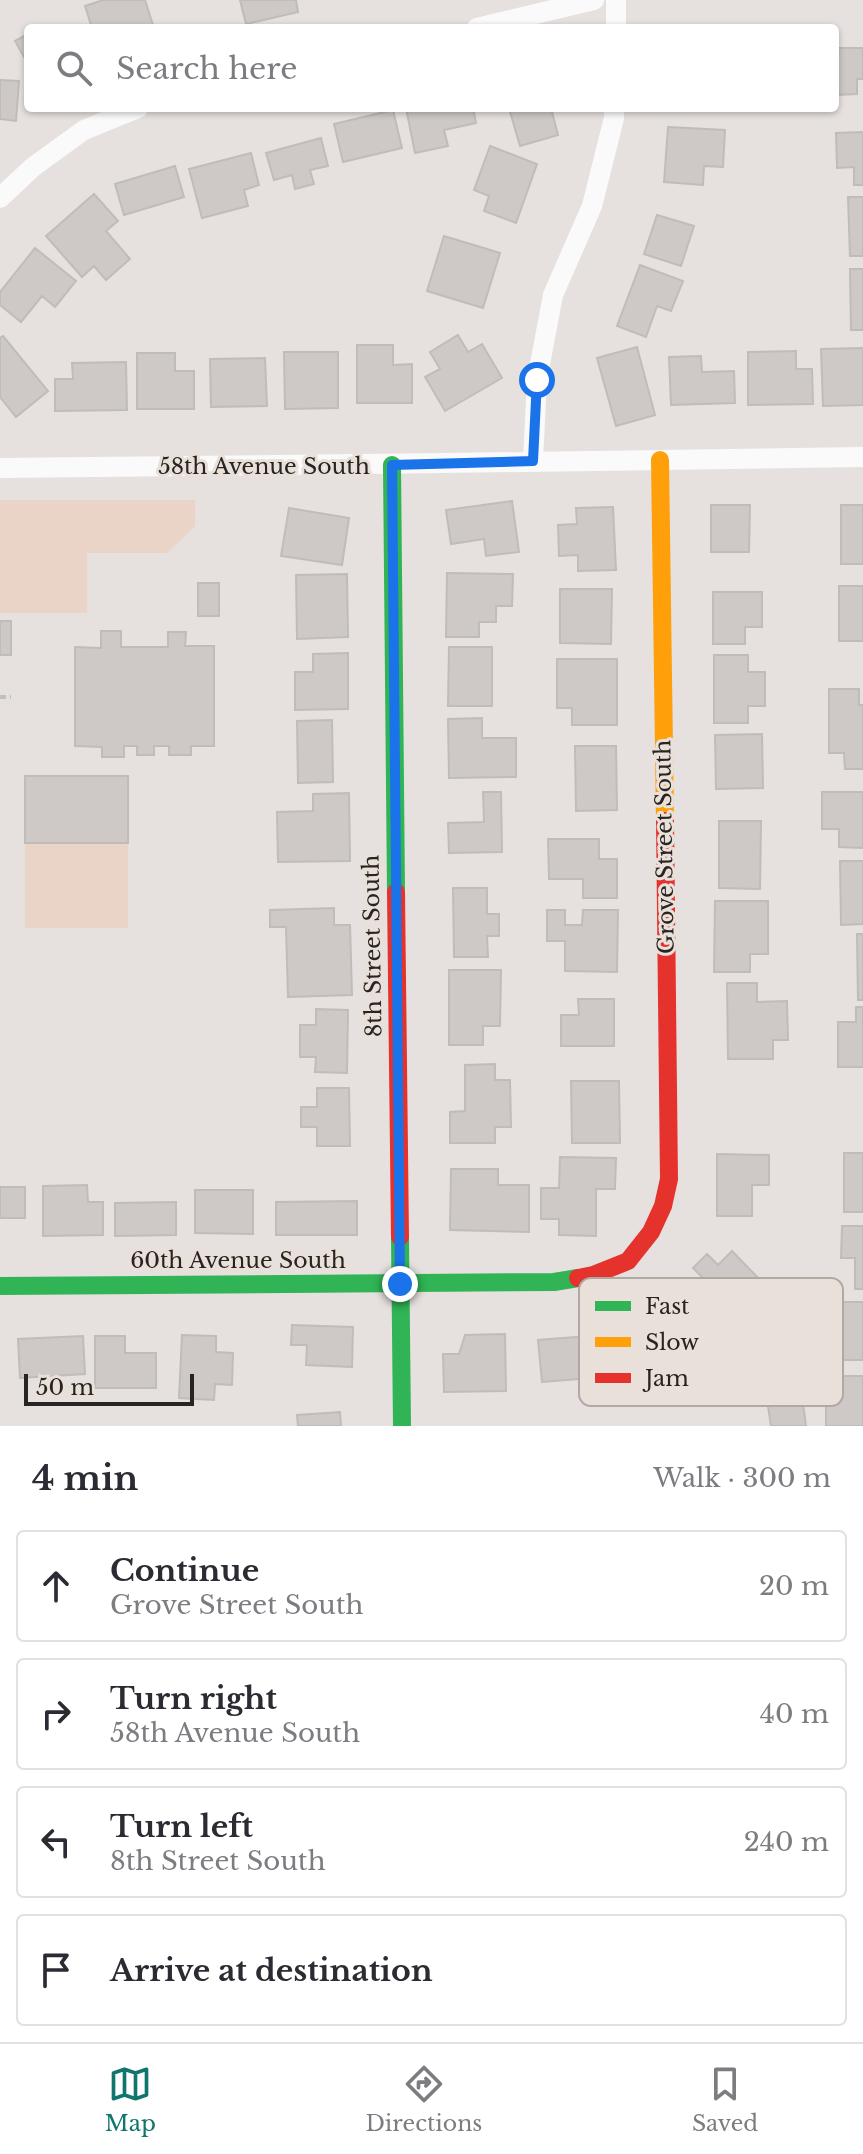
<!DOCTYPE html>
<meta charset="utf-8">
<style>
:root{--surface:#fff;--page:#f2f2f3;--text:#2b2b33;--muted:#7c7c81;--line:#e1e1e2;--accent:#0f766e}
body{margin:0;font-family:"Libre Baskerville",serif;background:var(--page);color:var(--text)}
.scale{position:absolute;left:24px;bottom:20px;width:170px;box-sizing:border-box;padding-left:8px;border:4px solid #272421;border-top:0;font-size:22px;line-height:28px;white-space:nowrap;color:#272421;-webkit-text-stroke:6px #eae0da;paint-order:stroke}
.stop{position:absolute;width:24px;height:24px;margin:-18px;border:6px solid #1a73e8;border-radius:50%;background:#fff}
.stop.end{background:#1a73e8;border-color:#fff;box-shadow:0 2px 8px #0008}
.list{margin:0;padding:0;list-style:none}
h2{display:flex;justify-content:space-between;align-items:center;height:104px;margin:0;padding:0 32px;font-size:34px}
h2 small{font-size:26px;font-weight:400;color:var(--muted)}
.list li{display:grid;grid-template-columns:52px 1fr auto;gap:24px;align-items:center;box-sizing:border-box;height:112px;margin:0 16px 16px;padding:0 16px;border:2px solid var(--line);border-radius:8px}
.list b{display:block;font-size:30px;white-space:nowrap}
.list p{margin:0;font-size:26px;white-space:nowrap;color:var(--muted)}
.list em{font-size:26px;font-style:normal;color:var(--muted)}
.icon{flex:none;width:44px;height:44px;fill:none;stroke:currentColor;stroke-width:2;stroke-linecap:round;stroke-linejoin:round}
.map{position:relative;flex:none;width:863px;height:1426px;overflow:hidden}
.search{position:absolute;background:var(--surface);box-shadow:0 2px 6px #0004;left:24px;right:24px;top:24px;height:88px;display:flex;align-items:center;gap:20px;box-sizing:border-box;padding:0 28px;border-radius:8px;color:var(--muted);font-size:30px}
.sheet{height:616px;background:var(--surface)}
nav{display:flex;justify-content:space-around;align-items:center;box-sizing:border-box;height:112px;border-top:2px solid var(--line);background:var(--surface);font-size:22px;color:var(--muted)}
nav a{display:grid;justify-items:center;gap:4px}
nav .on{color:var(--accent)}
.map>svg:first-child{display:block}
</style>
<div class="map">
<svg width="863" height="1426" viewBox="0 0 863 1426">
<rect width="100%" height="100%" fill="#e6e1de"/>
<!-- green -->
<path fill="#ead4c7" d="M0,500h195v26l-28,27h-80v60h-87z
M25,843h103v85h-103z"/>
<!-- building -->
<path fill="#cec9c7" stroke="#c0bcb9" stroke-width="2" d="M103,0h42l9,28h-62l-7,-22z
M240,0h56l2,12 -52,12z
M28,34v30l-13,-23z
M835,48h28v31h-6v15l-22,1z
M0,80l19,1 -3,40 -16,-2z
M406,108h67l3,15 -32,7 4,16 -33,7z
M509,108h42l7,27 -38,11z
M393,110l9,38 -59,14 -9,-38z
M668,127l57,3 -2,37 -19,-1 -1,19 -39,-3z
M863,132v53h-9v-18l-17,1 -1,-35z
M321,138l7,28 -18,4 4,14 -19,5 -3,-14 -18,5 -8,-27z
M490,146l47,18 -21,59 -32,-12 5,-15 -15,-6z
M251,153l8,32 -15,5 4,16 -46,12 -13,-49z
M175,166l9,31 -60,18 -9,-31z
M94,194l24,27 -12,10 24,28 -24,21 -12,-14 -12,11 -36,-41z
M848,197h15v59h-13z
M657,215l37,11 -13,40 -37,-12z
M444,236l56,17 -17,55 -56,-17z
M35,248l41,33 -21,26 -13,-11 -21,26 -21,-17v-13z
M640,265l43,16 -12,30 -14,-5 -11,31 -29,-11z
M850,269h13v61h-12z
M458,335l10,17 14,-8 20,34 -57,33 -20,-34 15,-8 -10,-17z
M3,336l45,55 -32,26 -16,-20v-59z
M357,345h36v20l19,-1v39h-55z
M637,347l18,68 -39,11 -19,-68z
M863,348v57l-40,1 -2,-57z
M796,351v18h16l1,35 -65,1v-53z
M284,352h54v56l-53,1z
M137,353h38v18h19v38h-57z
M701,356l1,16 32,-1 1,32 -64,2 -2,-48z
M265,358l2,48 -56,1 -1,-48z
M126,362l1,48 -72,1v-32h18l-1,-16z
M512,501l7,51 -33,4 -2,-17 -33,5 -5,-34z
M711,505h39l-1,47h-38z
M841,505h22v59h-22z
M613,507l3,63 -38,1v-16l-19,1 -1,-31 19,-1 -1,-16z
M289,508l60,10 -7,47 -61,-9z
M447,573l66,1 -1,32h-16v16h-17v15h-33z
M347,574l1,63 -51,2 -1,-64z
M198,583h21v33h-21z
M839,586h24v55h-24z
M560,589h52l-1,55 -51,-1z
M713,592h49v35h-17v17h-32z
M0,621h11v34h-11z
M101,631h20v16h47v-15h18l-1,14h29v100h-23v9h-22v-9h-15v9h-17v-9h-13v11h-22v-10l-27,-1v-99l26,1z
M449,647h43v59h-44z
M348,653v56l-53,1v-38h18v-18z
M714,655h34v17h17v34h-17v17h-34z
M557,659h60v66h-45v-17h-15z
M829,689h30v16h4v64h-18l-1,-16h-15z
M482,718v20h34v39l-67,1 -1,-59z
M332,720l1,62 -35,1 -1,-62z
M762,734l1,54 -47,1 -1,-54z
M575,746h41l1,64 -41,1z
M25,776h103v67h-103z
M483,792h18l1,60 -53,1 -1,-30 36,-1z
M822,792h41v56l-24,-1v-18h-17z
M349,793l1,68 -72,1 -1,-50 36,-1v-17z
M719,821h42l-1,68 -41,-1z
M548,839h51v20h18v39h-34v-19h-34z
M840,861h23v63l-22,1z
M453,888h34v26h12v22h-12l1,21h-34z
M715,901h53v53h-18v18h-36z
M334,908v17h16l2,70 -64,2 -2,-70h-16v-17z
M547,910h18v15h17l1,-15h35l-1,62 -52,-1v-30h-18z
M857,934h6v66h-5z
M449,970h52l-1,56h-17v19h-34z
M727,983h30v19l30,-1 1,39h-15v19h-45z
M578,999h36v47h-53v-31h18z
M856,1007h7v60h-25v-45h18z
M316,1009l32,1 -1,63 -32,-1 1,-15h-16v-32h16z
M495,1064v16h15l1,47h-16v16h-45v-31l15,-1v-46z
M571,1081h48l1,62h-48z
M317,1088h32l1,58h-33v-19h-16v-20h16z
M844,1153h19v59h-19z
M717,1154l52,1v30h-17v31h-35z
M560,1157l56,1 -1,31h-19v47l-37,-1v-16h-18v-31h18z
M451,1169h47v16h31v47l-79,-2z
M87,1185l1,17h15v33l-60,1v-50z
M0,1187h25v31h-25z
M195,1190h58v44l-58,-1z
M357,1201v34h-81v-33z
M176,1202v33l-61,1v-33z
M842,1226h21v63h-8v-31h-14z
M732,1251l32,33 -28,28 -11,-11 -14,13 -22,-21 15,-14 -11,-11 14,-14 11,11z
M838,1302h25v58h-25z
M292,1325l61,2 -1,40 -46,-2 1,-20h-16z
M505,1334l1,57 -62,1 -1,-38h16l6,-19z
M182,1335l34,1v16l17,1 -1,32 -17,-1 -1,16 -35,-2z
M83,1336l2,38 -65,4 -2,-39z
M95,1336h30v17h31v35h-61z
M588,1336l4,42 -50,4 -4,-42z
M843,1376h20v50h-37v-32h17z
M802,1396l4,30h-35l-4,-26z
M340,1412l1,14h-43l-1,-11z"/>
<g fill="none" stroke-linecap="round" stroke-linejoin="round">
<!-- path -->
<path stroke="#c2c0bf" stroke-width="4" stroke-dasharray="6 4" stroke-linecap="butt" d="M0,697h11"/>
<!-- street -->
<path stroke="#fbfafa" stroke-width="20" d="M477,28l117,-28
M616,28v-28
M0,198l33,-31 51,-37 54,-22
M533,461l4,-81 16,-85 39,-89 22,-88v-10
M0,468c288,-2 575,-7 863,-11"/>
<!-- fast -->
<path stroke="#30b455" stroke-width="18" d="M392,465l4,427
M400,1237l2,189
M0,1286l554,-4 24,-4"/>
<!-- slow -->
<path stroke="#ff9f0a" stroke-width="18" d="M660,460l5,361"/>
<!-- jam -->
<path stroke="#e5322d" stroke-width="18" d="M396,892l4,345
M578,1278l15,-3 35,-14 23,-29 12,-26 6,-27 -4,-358"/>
</g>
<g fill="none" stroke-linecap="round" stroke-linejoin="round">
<!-- route -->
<path stroke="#1a73e8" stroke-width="10" d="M400,1284l-8,-819 141,-4 4,-81"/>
</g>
<g text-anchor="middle" stroke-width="6" stroke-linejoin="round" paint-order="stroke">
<!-- street labels -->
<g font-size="22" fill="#272421" stroke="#eae0da">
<text x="264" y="474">58th Avenue South</text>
<text transform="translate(664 847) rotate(-91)" y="8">Grove Street South</text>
<text transform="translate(372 946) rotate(-91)" y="8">8th Street South</text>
<text x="238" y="1268">60th Avenue South</text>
</g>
</g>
<!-- legend -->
<rect x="579" y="1278" width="264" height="128" rx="12" fill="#eae0da" stroke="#b0a8a2" stroke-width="2"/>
<rect x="595" y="1301" width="36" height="10" fill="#30b455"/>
<rect x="595" y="1337" width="36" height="10" fill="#ff9f0a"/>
<rect x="595" y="1373" width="36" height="10" fill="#e5322d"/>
<g font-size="22" fill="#272421">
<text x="645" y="1314">Fast</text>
<text x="645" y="1350">Slow</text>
<text x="645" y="1386">Jam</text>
</g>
</svg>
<div class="scale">50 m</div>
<div class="stop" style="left:537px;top:380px"></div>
<div class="stop end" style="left:400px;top:1284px"></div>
<div class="search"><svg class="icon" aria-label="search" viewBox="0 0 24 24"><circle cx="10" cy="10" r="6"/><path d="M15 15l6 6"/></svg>Search here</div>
</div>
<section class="sheet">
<h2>4 min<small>Walk · 300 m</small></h2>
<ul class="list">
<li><svg class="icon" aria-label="ahead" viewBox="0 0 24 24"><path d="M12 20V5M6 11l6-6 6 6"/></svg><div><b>Continue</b><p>Grove Street South</p></div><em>20 m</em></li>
<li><svg class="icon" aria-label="right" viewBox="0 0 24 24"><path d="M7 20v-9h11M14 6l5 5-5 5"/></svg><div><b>Turn right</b><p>58th Avenue South</p></div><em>40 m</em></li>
<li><svg class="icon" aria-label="left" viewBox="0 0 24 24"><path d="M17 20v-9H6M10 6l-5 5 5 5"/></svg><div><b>Turn left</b><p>8th Street South</p></div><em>240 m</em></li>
<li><svg class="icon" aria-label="arrive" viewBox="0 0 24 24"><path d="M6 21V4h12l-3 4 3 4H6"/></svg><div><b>Arrive at destination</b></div></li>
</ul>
</section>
<nav>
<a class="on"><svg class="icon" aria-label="map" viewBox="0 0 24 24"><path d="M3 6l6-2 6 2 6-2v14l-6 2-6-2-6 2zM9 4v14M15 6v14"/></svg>Map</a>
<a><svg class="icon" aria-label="directions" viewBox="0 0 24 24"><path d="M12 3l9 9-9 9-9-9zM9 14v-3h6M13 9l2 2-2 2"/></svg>Directions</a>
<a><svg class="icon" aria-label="saved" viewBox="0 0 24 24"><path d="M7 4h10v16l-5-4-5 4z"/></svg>Saved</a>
</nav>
